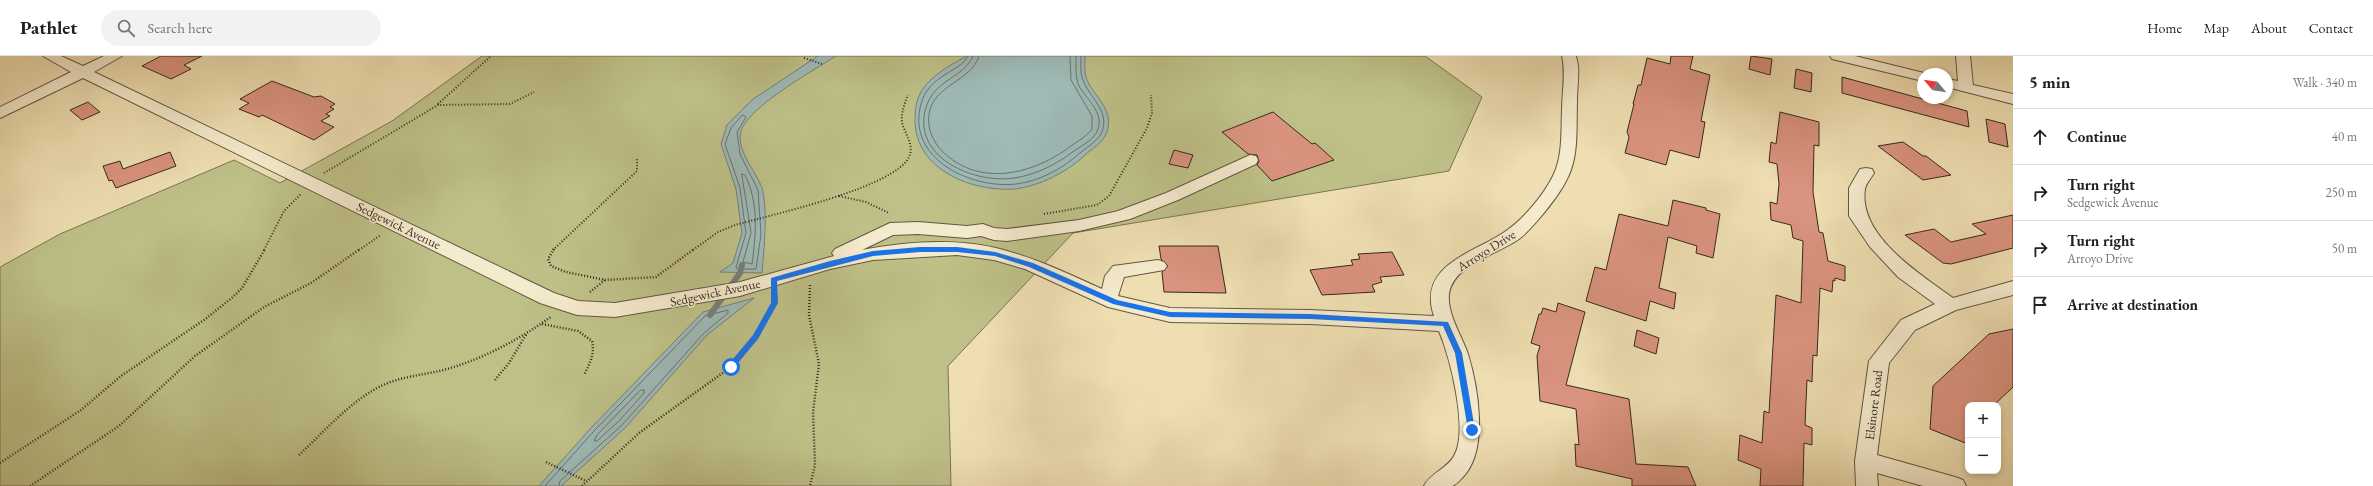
<!DOCTYPE html>
<meta charset="utf-8">
<style>
:root{--surface:#fff;--page:#f2f2f2;--text:#222;--muted:#767676;--line:#e0e0e0}
body{margin:0;font-family:"EB Garamond",serif;background:var(--page);color:var(--text)}
.controls{position:absolute;right:12px;bottom:12px;display:grid;overflow:hidden;border-radius:8px;box-shadow:0 2px 6px #0003}
.controls button{width:36px;height:36px;display:grid;place-items:center;padding:0;border:0;border-bottom:1px solid var(--line);background:var(--surface);color:var(--text);font:20px sans-serif}
.compass{position:absolute;left:1917px;top:12px;width:36px;height:36px;border-radius:50%;background:var(--surface);box-shadow:0 2px 6px #0003;rotate:299deg}
.stop{position:absolute;width:12px;height:12px;margin:-9px;border:3px solid #1a73e8;border-radius:50%;background:#fff}
.stop.end{background:#1a73e8;border-color:#fff;box-shadow:0 1px 4px #0008}
.list{margin:0;padding:0;list-style:none}
h2{display:flex;justify-content:space-between;align-items:center;height:52px;margin:0;padding:0 16px;font-size:17px}
h2 small{font-size:13px;font-weight:400;color:var(--muted)}
.list li{display:grid;grid-template-columns:26px 1fr auto;gap:12px;align-items:center;box-sizing:border-box;height:56px;padding:0 16px;border-top:1px solid var(--line)}
.list b{display:block;font-size:15px;white-space:nowrap}
.list p{margin:0;font-size:13px;white-space:nowrap;color:var(--muted)}
.list em{font-size:13px;font-style:normal;color:var(--muted)}
.icon{flex:none;width:22px;height:22px;fill:none;stroke:currentColor;stroke-width:2;stroke-linecap:round;stroke-linejoin:round}
.map{position:relative;flex:none;width:2013px;height:430px;overflow:hidden}
header{display:flex;align-items:center;gap:24px;box-sizing:border-box;height:56px;padding:0 20px;background:var(--surface);border-bottom:1px solid var(--line)}
header strong{font-size:19px}
nav{display:flex;gap:22px;margin-inline-start:auto;font-size:14px}
.search{width:280px;height:36px;background:var(--page);display:flex;align-items:center;gap:10px;box-sizing:border-box;padding:0 14px;border-radius:22px;color:var(--muted);font-size:15px}
main{display:flex}
aside{flex:1;background:var(--surface)}
.map>svg:first-child{display:block}
</style>
<header>
<strong>Pathlet</strong>
<div class="search"><svg class="icon" aria-label="search" viewBox="0 0 24 24"><circle cx="10" cy="10" r="6"/><path d="M15 15l6 6"/></svg>Search here</div>
<nav><a>Home</a><a>Map</a><a>About</a><a>Contact</a></nav>
</header>
<main>
<div class="map">
<svg width="2013" height="430" viewBox="0 0 2013 430">
<rect width="100%" height="100%" fill="#eedeb1"/>
<filter id="stains"><feTurbulence type="fractalNoise" baseFrequency=".005" numOctaves="4"/><feColorMatrix values="0 0 0 0 .2 0 0 0 0 .09 0 0 0 0 .02 0 0 0 .5 -.17"/></filter>
<radialGradient id="worn" r=".72"><stop offset=".6" stop-color="#630" stop-opacity="0"/><stop offset="1" stop-color="#630" stop-opacity=".3"/></radialGradient>
<!-- green -->
<path fill="#bec088" stroke="#7a7554" d="M482,0h943l57,41 -33,74 -376,62 -125,133 3,120h-951v-219l60,-33 174,-74 46,23 112,-62z"/>
<!-- water -->
<path fill="#9eb9b6" stroke="#74807a" d="M818,0h18c-22,14 -88,51 -95,75 -5,20 15,40 21,57 6,20 2,63 0,85l-42,-1 13,-9 9,-30 -6,-44 -15,-45 6,-19 26,-26z
M967,0h118c0,7 -1,18 2,24 7,16 25,28 21,48 -3,15 -15,19 -25,29 -18,16 -44,29 -68,32 -43,3 -100,-19 -100,-69 0,-13 2,-24 10,-34 11,-13 27,-22 42,-30z
M754,242l-47,37 -82,93 -64,58h-22l52,-58 112,-116z"/>
<g fill="none" stroke-linecap="round" stroke-linejoin="round">
<!-- shore -->
<path stroke="#6a726b" stroke-width="1" d="M968,0c-7,16 -39,18 -47,48 -15,55 50,85 95,80 24,-3 46,-15 64,-31 8,-7 20,-13 23,-24 5,-20 -14,-32 -20,-49 -3,-7 -2,-16 -2,-24
M973,0c-9,23 -40,22 -48,55 -11,48 51,73 89,67 22,-3 43,-14 60,-27 9,-6 21,-12 24,-22 6,-17 -12,-30 -19,-43 -4,-9 -3,-20 -3,-30
M979,0c-8,26 -45,28 -50,58 -2,15 4,28 14,38 37,36 91,22 128,-6 7,-5 16,-10 21,-17v-13l-21,-36 -1,-24
M743,59l3,2 -9,15 3,22 18,36 3,44 -5,35h-19l-1,-2 10,-34 -6,-45 -15,-44 6,-16z
M742,118l3,1c14,28 11,59 7,89l-9,-2 8,-29z
M641,334h3v3l-25,28 -22,20h-3l3,-6z
M545,430l49,-55 111,-115 23,-6v3l-24,20 -82,92 -62,56 -1,5"/>
<!-- stream -->
<path stroke="#74807a" stroke-width="6" d="M710,259l30,-42 2,-8"/>
</g>
<!-- building -->
<path fill="#da937e" stroke="#352a20" d="M161,0h41l-18,9 7,4 -20,10 -29,-13z
M1671,0h22l-3,13 20,6 -9,46 4,1 -6,36 -29,-8 -4,15 -41,-12 4,-16 -2,-5 7,-28h-1l5,-19h3l6,-27 23,6z
M1751,0l21,3 -2,16 -21,-6z
M1796,13l16,4 -1,19 -17,-4z
M1842,21l125,34 2,16 -127,-34z
M272,25l42,16 7,-1 14,8 -5,3 4,2 -8,5 4,2 -9,5 13,6 -20,13 -52,-25 -3,2 -20,-8 10,-6 -9,-4z
M88,46l12,10 -18,8 -12,-10z
M1273,56l39,32 3,-1 19,17 -62,21 -15,-16 2,-4 -2,-6 -9,-1 -26,-22z
M1780,56l39,10v24l-5,-1 -1,47 6,40 4,1 5,28 17,5v15l-10,-3v3l-2,-1 -1,12 -12,-4 -3,68 -4,-1 -1,27 -5,-2 -2,45 7,3v17l-8,-2 -1,43h-43l1,-17 -23,-9 2,-25 22,8 2,-32 5,2 7,-118 25,8 2,-62 -10,-3 -2,-13 -20,-5 -1,-18 7,2 2,-20 -2,-20 -8,-2 2,-20 5,2z
M1986,63l19,5 3,23 -19,-5z
M1903,86l20,14h3l25,19 -28,5 -45,-34z
M1174,94l19,5 -5,13 -19,-4z
M170,96l6,14 -60,22 -4,-8 -3,1 -6,-15 17,-5 3,8z
M1673,144l33,8v2l14,4 -7,44 -17,-5 1,-7 -29,-9 -9,51 17,5 -2,16 -24,-8 -4,20 -60,-20 9,-34 11,3 13,-56 49,12z
M2013,159v33l-62,16 -8,-1 -38,-28 29,-6 17,13 35,-8 -14,-10z
M1159,190h59l8,47 -62,-1 -2,-20 6,-6 -7,-7z
M1392,196l12,23 -24,2 2,5 -10,3 3,7 -53,3 -12,-25 43,-5 -2,-5 9,-1 -2,-5z
M1558,247l27,9 -19,73 63,14 7,65 52,3 8,19h-64v-7l-56,-13 -1,-22 4,1 -3,-36 -36,-8 -3,-45 3,-10 -9,-3 8,-29h2l2,-6 13,4z
M2013,273v58l-19,18h-26v39l-38,-15 3,-43 56,-52z
M1637,274l22,8 -3,16 -22,-8z"/>
<g fill="none" stroke-linecap="round" stroke-linejoin="round">
<defs>
<path id="minor" d="M43,0h18l22,10 21,-10h18l-28,16 460,221 24,8 37,2 125,-21 94,-26 -2,-3 3,-4 55,-26 28,-1 49,4 16,-2 11,4 13,1 72,-9 39,-9 48,-18 84,-38 6,1 2,4 -2,4 -78,36 -48,19 -51,12 -72,10 -13,-1 -13,-4 -14,2 -49,-4 -25,1 -31,15c42,-8 92,-12 134,-2 37,9 71,25 106,41l3,-13 8,-10 45,-6 6,2 3,4 -3,4 -40,7 -6,19 52,12 140,2 124,6c-17,-50 37,-62 69,-83 19,-12 40,-37 50,-57 10,-20 8,-44 9,-66 0,-18 4,-36 0,-54h14l2,9c1,12 -1,24 -1,36 -1,54 3,69 -34,113 -8,9 -16,20 -27,27 -21,14 -63,24 -67,53 -2,20 13,42 19,60 10,33 21,96 -5,123 -3,3 -7,8 -11,9 -9,0 -19,0 -28,0 6,-13 23,-17 30,-30 15,-25 -4,-99 -15,-125l-129,-7 -140,-2 -62,-15 -83,-38 -31,-9 -37,-5 -84,5 -43,9 -90,27 -125,21 -38,-2 -37,-12 -457,-225 -83,40v-11l71,-35z
M1830,0h25l73,18h-5v7l-91,-22z
M1956,0h14l3,29 40,9v10l-66,-17v-8l11,2z
M1866,112l6,1 2,4c-3,5 -8,11 -9,16 -7,47 55,85 88,109l60,-17v14l-57,15 -41,20 -26,33 -12,92 78,22 8,3 3,6h-43l-46,-13 1,13h-22l-1,-25 14,-100 32,-41 34,-16 -37,-27 -28,-30 -21,-31v-28l11,-19z"/>
</defs>
<!-- minor casing -->
<use href="#minor" stroke="#635744" stroke-width="2"/>
<!-- path-far1 -->
<path stroke="#352a20" stroke-width="2" stroke-dasharray="1 2" stroke-linecap="butt" d="M804,2l18,6
M438,48l53,-48
M324,117l114,-68 72,-1 24,-12
M839,140l27,6 23,11
M1044,158l53,-9 12,-9 38,-68 5,-15 -1,-18
M264,194l20,-39 17,-17
M359,194l22,-15
M553,194l84,-79v-13
M693,194l25,-18 17,-7c35,-10 159,-37 174,-68 6,-12 -5,-24 -7,-35 -1,-10 3,-19 6,-27"/>
<!-- path -->
<path stroke="#352a20" stroke-width="2.5" stroke-dasharray="1 2" stroke-linecap="butt" d="M554,193l-6,10 3,7 15,6 39,8 51,-3 38,-28
M810,229l-1,30 10,49 -6,48 2,53 -5,21
M590,236l15,-12
M542,268l36,7 14,10c3,13 -2,22 -8,34
M495,324l14,-17 18,-30
M299,399c26,-24 51,-54 84,-70 20,-9 42,-10 64,-16 38,-11 73,-30 105,-53
M546,406l40,19
M0,407l81,-53 40,-34 83,-56 29,-23 9,-9 23,-39
M30,430l89,-60 76,-70 69,-49 47,-24 49,-34
M582,430l57,-53 92,-66 24,-30 20,-34v-8"/>
<!-- minor -->
<use href="#minor" fill="#f4eacc" fill-rule="evenodd"/>
</g>
<!-- route -->
<path fill="#1a73e8" d="M920,191h37l38,5 38,11 84,37 53,12 140,2 138,8 14,31 13,77 -3,3 -4,-3 -13,-77 -12,-27 -133,-7 -140,-2 -57,-13 -84,-37 -34,-11 -38,-4h-37l-47,4 -96,25 1,22 -20,36 -25,30h-5v-4l25,-30 18,-32v-25l59,-17 43,-10z"/>
<g text-anchor="middle" stroke-width="3" stroke-linejoin="round" paint-order="stroke">
<!-- street labels -->
<g font-size="13" fill="#352a20" stroke="#f4eacc">
<text transform="translate(399 169) rotate(26)" y="5">Sedgewick Avenue</text>
<text transform="translate(1486 194) rotate(-32)" y="5">Arroyo Drive</text>
<text transform="translate(715 236) rotate(-12)" y="5">Sedgewick Avenue</text>
<text transform="translate(1873 349) rotate(-83)" y="5">Elsinore Road</text>
</g>
</g>
<rect width="100%" height="100%" filter="url(#stains)"/>
<rect width="100%" height="100%" fill="url(#worn)"/>
</svg>
<div class="controls">
<button>+</button>
<button>−</button>
</div>
<svg class="compass" viewBox="-18 -18 36 36"><path d="M0-13l5 13h-10z" fill="#e53935"/><path d="M0 13l5-13h-10z" fill="#767676"/></svg>
<div class="stop" style="left:731px;top:311px"></div>
<div class="stop end" style="left:1472px;top:374px"></div>
</div>
<aside>
<h2>5 min<small>Walk · 340 m</small></h2>
<ul class="list">
<li><svg class="icon" aria-label="ahead" viewBox="0 0 24 24"><path d="M12 20V5M6 11l6-6 6 6"/></svg><div><b>Continue</b></div><em>40 m</em></li>
<li><svg class="icon" aria-label="right" viewBox="0 0 24 24"><path d="M7 20v-9h11M14 6l5 5-5 5"/></svg><div><b>Turn right</b><p>Sedgewick Avenue</p></div><em>250 m</em></li>
<li><svg class="icon" aria-label="right" viewBox="0 0 24 24"><path d="M7 20v-9h11M14 6l5 5-5 5"/></svg><div><b>Turn right</b><p>Arroyo Drive</p></div><em>50 m</em></li>
<li><svg class="icon" aria-label="arrive" viewBox="0 0 24 24"><path d="M6 21V4h12l-3 4 3 4H6"/></svg><div><b>Arrive at destination</b></div></li>
</ul>
</aside>
</main>
